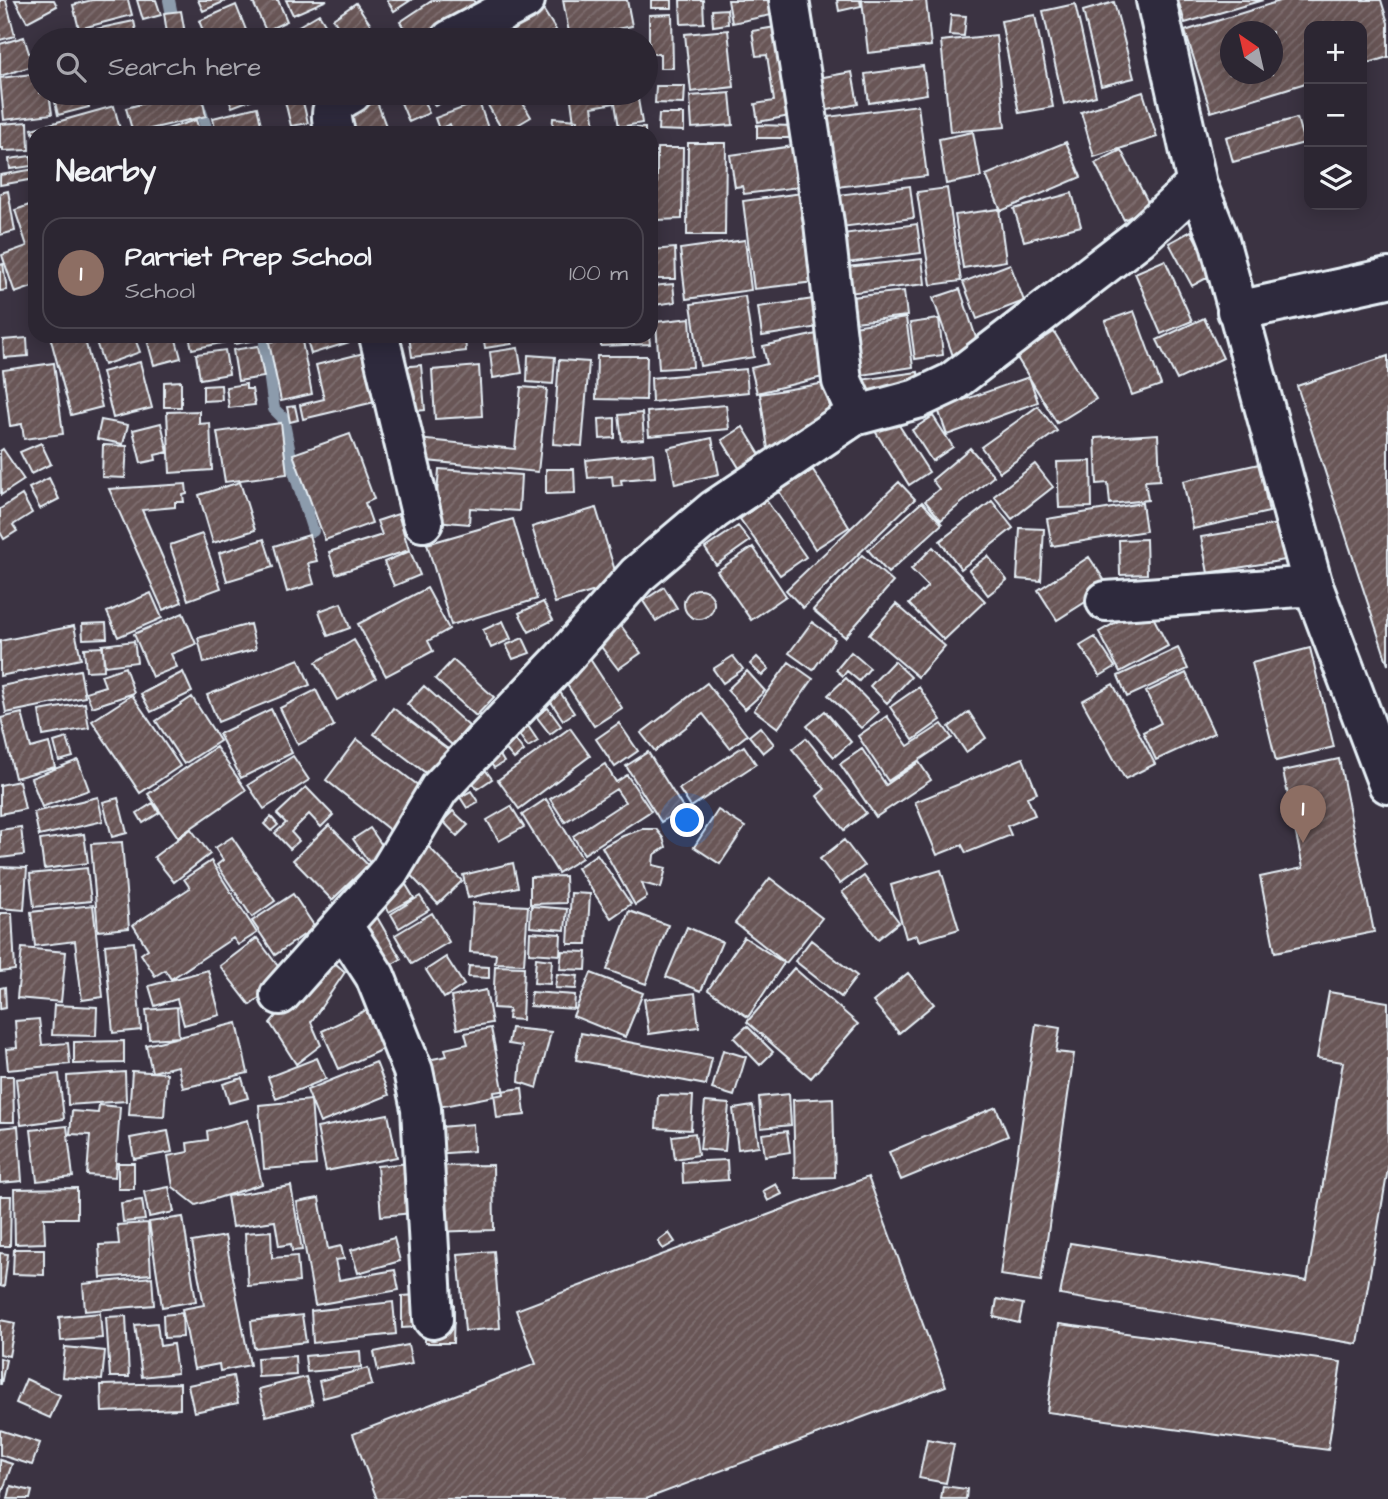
<!DOCTYPE html>
<meta charset="utf-8">
<style>
:root{--surface:#2c2632;--page:#342e3a;--text:#f1f3f6;--muted:#a6a5ac;--line:#48434d;--accent:#d93025}
body{margin:0;font-family:"Architects Daughter",sans-serif;background:var(--page);color:var(--text)}
.controls{position:absolute;right:21px;top:21px;display:grid;overflow:hidden;border-radius:14px;box-shadow:0 4px 18px #0003}
.controls button{width:63px;height:63px;display:grid;place-items:center;padding:0;border:0;border-bottom:2px solid var(--line);background:var(--surface);color:var(--text);font:35px sans-serif}
.compass{position:absolute;left:1220px;top:21px;width:63px;height:63px;border-radius:50%;background:var(--surface);box-shadow:0 4px 18px #0003;rotate:326deg}
.you{position:absolute;left:688px;top:821px;width:24px;height:24px;margin:-18px;border:5px solid #fff;border-radius:50%;background:#1a73e8;box-shadow:0 0 0 10px #1a73e833}
.badge{display:grid;place-items:center;width:46px;height:46px;border-radius:50%;background:var(--accent);color:#fff;font-size:23px;font-weight:700}
.pin{position:absolute;translate:-50% -58px;filter:drop-shadow(0 2px 4px #0008)}
.pin::after{content:'';position:absolute;top:37px;width:24px;height:21px;background:inherit;clip-path:polygon(0 0,100% 0,50% 100%)}
.list{margin:0;padding:0;list-style:none}
h2{display:flex;justify-content:space-between;align-items:center;height:91px;margin:0;padding:0 28px;font-size:30px}
h2 small{font-size:23px;font-weight:400;color:var(--muted)}
.list li{display:grid;grid-template-columns:46px 1fr auto;gap:21px;align-items:center;box-sizing:border-box;height:112px;margin:0 14px 14px;padding:0 14px;border:2px solid var(--line);border-radius:21px}
.list b{display:block;font-size:26px;white-space:nowrap}
.list p{margin:0;font-size:23px;white-space:nowrap;color:var(--muted)}
.list em{font-size:23px;font-style:normal;color:var(--muted)}
.icon{flex:none;width:38px;height:38px;fill:none;stroke:currentColor;stroke-width:2;stroke-linecap:round;stroke-linejoin:round}
.map{position:relative;flex:none;width:1388px;height:1499px;overflow:hidden}
.search{position:absolute;background:var(--surface);box-shadow:0 4px 18px #0003;left:28px;top:28px;width:630px;height:77px;display:flex;align-items:center;gap:18px;box-sizing:border-box;padding:0 24px;border-radius:38px;color:var(--muted);font-size:26px}
.panel{position:absolute;background:var(--surface);box-shadow:0 4px 18px #0003;left:28px;top:126px;width:630px;height:217px;border-radius:21px}
.map>svg:first-child{display:block}
</style>
<div class="map">
<svg width="1388" height="1499" viewBox="0 0 1388 1499">
<defs>
<pattern id="building-hatch" width="6" height="6" patternUnits="userSpaceOnUse" patternTransform="scale(1.75)"><rect width="6" height="6" fill="#695657"/><path d="M-1 1l2-2M0 6l6-6M5 7l2-2" fill="none" stroke="#7e6f70"/></pattern>
</defs>
<rect width="100%" height="100%" fill="#3b3342"/>
<filter id="ink" filterUnits="userSpaceOnUse"><feTurbulence type="fractalNoise" baseFrequency=".0143" numOctaves="2"/><feDisplacementMap in="SourceGraphic" scale="14" xChannelSelector="R" yChannelSelector="G"/><feConvolveMatrix kernelMatrix="1 2 1 2 8 2 1 2 1" color-interpolation-filters="sRGB"/></filter>
<g filter="url(#ink)">
<g fill="none" stroke-linecap="round" stroke-linejoin="round">
<!-- stream -->
<path stroke="#8c9bac" stroke-width="12" d="M169,0l8,40
M195,93l13,40
M264,336l10,73 9,9 10,50 20,63"/>
</g>
<!-- building -->
<path fill="url(#building-hatch)" stroke="#e8f1f8" stroke-width="2" fill-rule="evenodd" d="M0,0h6l9,36 -15,4z
M15,0h39l3,6 -30,16z
M92,0h36l4,15 -53,14 -6,-24z
M137,0h19l5,15 -18,5z
M198,0h30l-25,11z
M252,0h26l9,21 -21,10z
M286,0h41l-34,15z
M387,0h24l-17,11z
M433,0h40l5,7 -51,33h-15l-12,-18z
M563,0h64l5,26 -62,12z
M651,0h21v8h-21z
M680,0h23l1,23 -23,1z
M728,0h50l3,13 -49,10z
M837,0h23l1,6 -22,5z
M862,0h64l5,46 -63,7z
M1178,0h85l-78,23z
M1283,0h98l7,23v34l-26,8v-39h-53v56l-98,30 -26,-81zM1230,32h42v42h-42z
M1114,2l20,76 -33,8 -18,-75z
M356,3l25,37h-34l-14,-21z
M1075,4l21,92 -32,8 -21,-93z
M236,5l14,35h-43l-8,-19z
M542,8l14,22 -17,10h-33l-4,-7z
M727,9l1,15 -15,2 -1,-16z
M181,11l5,28 -18,1 -4,-27z
M319,14l16,26h-53l-2,-3z
M672,14l1,54h-13v-14h-11v-39z
M951,15l15,1 -2,20 -15,-1z
M1035,15l18,92 -34,6 -18,-92z
M134,21l4,19h-59l-2,-7z
M781,26l14,89 -37,7 -3,-18 19,-3 -7,-46 -11,1 -4,-25z
M728,30l6,57 -43,5 -6,-58z
M996,35l9,92 -55,5 -9,-91z
M24,37l9,29 -33,10v-32z
M923,66l4,28 -58,9 -4,-29z
M852,72l6,32 -40,8 -6,-33z
M40,73v20h9l3,21 -48,6 -4,-42z
M656,86h29l-1,18 -29,-1z
M1143,92l14,45 -63,20 -13,-45z
M53,93h33l3,14 -31,8z
M183,93h18l5,23 -73,17 -7,-25z
M226,93h42l-36,14z
M397,93h23l9,20 -20,9z
M428,93h33l-26,13z
M481,93h36l14,24 -27,16z
M570,93h67l5,30 -23,4 -4,-24 -23,4 3,19 -20,3z
M730,93l3,32 -41,3 -2,-32z
M302,98l6,25 -17,3 -6,-25z
M377,102l10,27 -10,4h-35l-6,-17z
M479,102l10,29 -36,2 -3,-9 -11,5 -4,-11z
M918,105l9,71 -98,12 -9,-70z
M114,106l7,27h-86v6l-3,-10z
M257,107l6,26h-47l-3,-15z
M659,114h25v17l-26,-1z
M553,118l24,2 -2,13h-23z
M1297,118l7,25 -71,19 -7,-25z
M196,120l4,13h-46z
M28,122l1,28 -26,1v-3h-3v-24z
M757,125l37,1 -1,12h-36z
M612,127l33,1v5h-34z
M973,132l8,45 -35,7 -7,-45z
M1066,142l15,35 -80,34 -15,-36z
M688,143h38l-1,92h-38z
M794,146l5,41 -55,7 -2,-8 -7,1 -5,-32z
M657,148h26l-1,71 -25,1z
M1121,150l29,56 -26,14 -29,-57z
M31,156l1,10 -22,3 -1,-10z
M35,169v10l-35,6v-10z
M910,186l4,32 -81,10 -4,-32z
M947,188l14,93 -30,4 -14,-93z
M8,191l7,40 -15,4v-42z
M802,193l12,89 -60,7 -11,-88z
M1072,193l9,33 -57,15 -10,-32z
M35,203v83l-20,7 -13,-38 25,-9 -12,-36z
M999,209l7,52 -43,7 -8,-53z
M917,224l4,29 -82,11 -4,-29z
M1191,231l23,43 -22,12 -23,-43z
M745,240l6,50 -65,9 -6,-50z
M675,248l1,31h-25v-29z
M922,259l3,25 -86,10 -2,-26z
M1165,260l27,61 -31,13 -26,-61z
M3,264l4,26 -7,1v-26z
M1010,264l14,37 -47,18 -14,-37z
M673,284l2,18 -21,3 -2,-19z
M960,289l21,64 -26,9 -22,-64z
M904,291l3,25 -61,7 -3,-25z
M745,296l9,61 -54,9 -9,-62z
M821,298l4,28 -63,10 -4,-29z
M1134,311l27,74 -29,10 -27,-74z
M690,318l3,49 -34,2 -3,-47z
M906,318l7,49 -58,9 -8,-49z
M1204,318l19,40 -46,22 -20,-40z
M939,319l4,36 -28,4 -5,-36z
M1054,332l42,67 -39,24 -41,-67z
M821,333l10,42 -74,18 -6,-25 16,-4 -4,-18z
M50,336h34l18,71 -31,8z
M94,336h40l6,16 -36,13z
M146,336h29l6,22 -27,7z
M189,336h36l1,6 -34,7z
M233,336h22l1,4 -22,4z
M301,336l11,58 -31,7 -12,-59z
M306,336h59l1,1 -55,17z
M409,336h56l1,15 -54,6z
M483,336h28l1,8 -27,4z
M555,336h36v4l-36,1z
M601,336h48l1,8 -49,2z
M27,338l1,18 -24,2 -1,-18z
M258,346l6,31 -26,4 -5,-31z
M518,348l4,25 -29,5 -3,-26z
M225,350l4,24 -29,5 -4,-25z
M372,351l11,49 -80,19 -3,-14 24,-6 -8,-34z
M528,355l27,2 -2,27 -26,-2z
M597,356h50l-1,44 -50,-1z
M1388,356v309l-91,-279z
M559,360l30,2 -7,84 -29,-2z
M140,362l12,46 -39,10 -11,-46z
M54,363l9,71 -39,5 -2,-15 -12,2 -7,-56z
M421,365l4,45 -21,2 -4,-45z
M479,366l3,50 -47,3 -3,-49z
M746,369l2,23 -96,10 -1,-24z
M918,372l2,18 -58,8 -2,-18z
M1029,377l9,25 -91,33 -9,-26z
M181,381v26h-17v-25z
M826,383l6,37 -34,24 -30,5 -8,-55z
M246,384v5h6l3,16 -26,3 -3,-21z
M221,385l1,15 -19,1v-15z
M521,387l26,2 -9,83 -121,-12 1,-21 97,10z
M726,405l3,24 -80,7 -2,-24z
M295,406l3,14 -8,2 -3,-15z
M1038,406l19,25 -57,41 -19,-25z
M199,411v13l11,-1 2,47 -42,3 -3,-61z
M642,413l2,26 -22,2 -3,-26z
M933,416l20,31 -21,14 -20,-31z
M615,418v20l-15,1 -1,-20z
M895,419l34,53 -20,13 -34,-54z
M101,420l27,5 -5,19 -26,-5z
M161,423l7,29 -13,3 1,5 -15,3 -8,-33z
M281,423l6,51 -62,8 -8,-50z
M743,427l19,31 -21,13 -19,-31z
M350,434l24,65 -9,4 7,20 -47,17 -32,-86z
M1158,434l2,46 -15,1 3,19 -38,4 -2,-21 -11,1 -2,-46z
M712,438l7,36 -44,10 -7,-36z
M41,443l10,21 -20,10 -11,-22z
M103,445l24,1 -2,32 -23,-1z
M970,448l24,28 -53,44 -16,-19 14,-12 -7,-9z
M3,449l21,31 -23,15 -1,-44z
M653,453l2,24 -34,3 1,5 -9,1 -1,-10 -24,2 -2,-18z
M1091,461l1,46 -33,1 -2,-46z
M1035,464l18,23 -41,32 -18,-23z
M1259,464l10,48 -76,17 -10,-48z
M439,469l82,6 -2,36 -49,-3 -1,16 -34,-3z
M546,469h28l1,24 -29,1z
M813,470l36,57 -34,22 -36,-58z
M49,478l10,21 -19,10 -11,-21z
M240,482l15,48 -42,13 -14,-48z
M899,482l16,17 -112,109 -17,-18z
M186,484l1,10 -4,1 1,7h-9v5l-33,3 40,92 -19,8 -54,-121z
M22,495l10,18 -19,12 4,6 -13,8 -4,-7v-23z
M766,500l40,57 -26,18 -40,-56z
M992,501l21,27 -52,41 -21,-28z
M922,502l20,22 -54,49 -20,-23z
M1142,503l4,28 -94,15 -5,-27z
M596,508l23,76 -64,19 -23,-76z
M398,514l11,36 -73,24 -7,-22 53,-17 -5,-14z
M513,519l24,80 -86,26 -24,-81z
M1278,524l7,36 -77,13 -7,-36z
M738,526l12,15 -34,24 -11,-17z
M1020,528l24,1 -3,52 -24,-2z
M202,534l19,54 -33,12 -18,-55z
M309,535l8,26 -9,2 6,21 -27,8 -13,-46z
M264,539l9,28 -46,14 -8,-28z
M1146,539l1,35 -27,1 -1,-35z
M753,547l33,49 -35,24 -34,-49z
M933,547l52,54 -41,39 -35,-36 19,-18 -17,-17z
M410,551l10,24 -26,11 -10,-24z
M862,555l31,27 -48,55 -32,-27z
M988,556l19,24 -19,15 -19,-25z
M1089,557l20,30 -52,33 -19,-30z
M664,587l13,21 -21,13 -13,-20z
M427,588l22,41 -21,12 5,10 -47,25 -28,-52z
M684 604a15 15 0 1 1 30 0a15 15 0 1 1-30 0Z
M151,593l11,25 -44,19 -11,-25z
M543,602l10,18 -24,12 -10,-19z
M341,603l9,25 -22,8 -9,-25z
M896,604l49,42 -27,31 -49,-42z
M1147,605l21,41 -48,26 -21,-40z
M183,613l13,31 -25,10 6,13 -25,10 -18,-43z
M503,621l8,18 -20,9 -8,-18z
M812,622l23,17 -22,31 -24,-17z
M106,623l1,15 -24,1 -1,-15z
M619,623l22,30 -23,16 -22,-29z
M250,624l6,25 -52,14 -6,-25z
M74,626l7,33 -81,17v-35z
M1095,637l20,30 -15,9 -20,-30z
M523,638l7,15 -17,6 -7,-14z
M354,640l22,38 -39,22 -21,-38z
M134,641l3,21 -32,4 -3,-21z
M103,647l1,23 -18,1 -2,-23z
M1178,648l10,21 -61,28 -9,-21z
M1310,648l24,99 -58,14 -24,-98z
M851,652l19,16 -11,13 -12,-10 -4,5 -7,-6z
M586,653l36,55 -28,18 -36,-55z
M733,656l10,13 -20,14 -10,-14z
M757,657l12,12 -7,7 -12,-12z
M299,659l11,26 -92,37 -11,-27z
M453,660l41,37 -18,19 -41,-37z
M894,661l17,16 -24,26 -17,-17z
M789,662l24,17 -35,49 -24,-18z
M125,667l9,26 -42,14 -6,-15 19,-6 -4,-11z
M80,670l5,27 -79,16 -5,-27z
M747,671l18,20 -20,18 -18,-19z
M183,672l9,20 -41,20 -10,-18z
M1186,673l28,60 -58,27 -13,-28 18,-9 -15,-31z
M846,678l33,34 -18,16 -33,-33z
M707,683l40,52 -17,13 -27,-34 -48,37 -14,-18z
M1113,684l42,80 -30,15 -43,-78z
M424,686l45,40 -17,19 -45,-41z
M919,687l22,33 -28,20 -23,-33z
M316,690l18,36 -36,19 -18,-37z
M560,692l14,21 -11,7 -14,-21z
M132,695l48,71 -40,27 -48,-72z
M192,697l28,44 -36,23 -28,-43z
M85,703l4,25 -46,8 -4,-25z
M393,708l56,42 -19,26 -56,-42z
M548,708l13,18 -11,8 -14,-18z
M271,709l21,44 -51,25 -22,-44z
M825,711l26,31 -17,15 -27,-31z
M969,712l17,26 -20,14 -17,-25z
M22,713l9,35 18,-5 6,24 -40,11 -14,-60z
M887,716l21,30 34,-22 10,14 -64,43 -30,-45z
M524,720l14,21 -10,6 -14,-19z
M619,723l19,28 -23,16 -19,-28z
M760,727l14,17 -11,9 -14,-17z
M570,728l20,28 -71,53 -21,-29z
M508,731l16,20 -10,8 -16,-19z
M67,738l6,19 -14,4 -5,-19z
M806,738l60,75 -22,17 -27,-34 8,-7 -33,-40z
M357,739l66,50 -32,42 -65,-51z
M744,746l12,18 -65,43 -12,-18z
M216,747l30,43 -68,47 -30,-43z
M495,747l9,15 -10,6 -10,-15z
M862,749l24,36 33,-23 12,18 -55,37 -36,-53z
M648,752l35,56 -22,14 -35,-56z
M293,756l16,24 -45,29 -16,-24z
M1023,758l14,35 -10,4 8,18 -28,11 4,9 -45,18 -4,-8 -25,10 -22,-53z
M1339,759l35,173 -99,20 -15,-75 43,-9 -20,-97z
M78,760l11,30 -47,17 -11,-29z
M479,761l13,18 -15,10 -12,-19z
M605,764l11,18 11,-7 24,36 -67,43 -11,-18 52,-34 -9,-13 -51,33 -15,-23z
M19,781l6,28 -25,5v-29z
M306,787l27,28 -12,12 -12,-13 -18,18 8,9 -9,8 -15,-16 11,-10 -9,-9z
M471,791l7,11 -11,6 -7,-11z
M98,797l5,24 -64,15 -5,-24z
M118,798l9,35 -15,4 -9,-35z
M546,799l36,59 -24,15 -36,-58z
M153,803l6,10 -16,10 -6,-10z
M511,806l13,21 -25,14 -12,-21z
M718,810l27,17 -25,37 -26,-17z
M453,811l15,14 -11,11 -14,-15z
M271,817l7,8 -7,6 -7,-7z
M329,825l39,40 -36,35 -39,-40z
M21,827l3,28 -24,3v-28z
M370,828l16,23 -17,11 -16,-23z
M191,829l19,25 -36,28 -20,-25z
M642,829h14l7,9 3,9 -12,8 -1,10 13,3 -5,20 -19,-5 5,14 -12,8 -33,-58 21,-11z
M84,834l4,29 -44,6 -4,-29z
M232,837l43,64 -23,16 -35,-52 6,-5 -8,-12z
M844,840l20,26 -24,18 -20,-25z
M122,842l7,86 -31,3 -7,-87z
M424,842l38,39 -24,23 -37,-39z
M597,854l34,50 -20,14 -34,-50z
M211,861l46,72 -19,12 -5,-7 -62,41 -6,-9 -10,6 -14,-22 7,-5 -15,-24 57,-37 -6,-9z
M513,863l5,24 -50,11 -5,-23z
M0,867l27,1 -3,42 -24,-2z
M87,868l4,33 -57,6 -4,-33z
M941,870l18,59 -40,12 -2,-6 -11,3 -15,-53z
M565,876l1,27 -36,1v-27z
M864,876l35,46 -21,17 -36,-47z
M402,878l12,20 -25,14 -11,-19z
M770,878l52,40 -36,45 -51,-40z
M571,893l19,1 -3,50h-19z
M293,894l22,33 -40,28 -23,-34z
M420,896l9,14 -30,18 -8,-14z
M473,903l55,3 -4,58 -29,-1 1,-9 -26,-2z
M93,905l10,92 -21,3 -7,-59 -40,5 -4,-34z
M531,906l36,3 -2,21 -35,-3z
M629,911l39,14 -22,59 -39,-14z
M0,913h12l3,57 -15,2z
M432,913l17,29 -37,22 -17,-29z
M377,917l24,42 -29,17 -24,-42z
M687,927l35,15 -21,49 -35,-14z
M530,932l31,2 -1,21 -31,-2z
M744,937l40,26 -36,54 -40,-27z
M257,938l29,39 -36,28 -30,-39z
M811,940l46,36 -16,21 -46,-36z
M134,942l7,88 -28,3 -8,-88z
M22,948l44,4 -5,50 -44,-4z
M562,951l25,1 -1,18 -26,-1z
M326,955l19,17 -34,50 10,23 -25,19 -26,-41z
M446,957l18,28 -20,13 -18,-28z
M536,958l16,2 -2,24 -16,-1z
M469,966l20,1v11l-21,-1z
M495,966l29,1 -2,53 -14,-1 1,-10 -16,-1z
M794,968l64,56 -47,54 -64,-56z
M208,970l12,45 -36,10 -7,-26 -22,7 -6,-20z
M591,973l52,20 -18,44 -52,-21z
M908,973l26,31 -35,29 -26,-31z
M557,974l21,2 -2,13 -21,-1z
M5,987l1,21 -6,1v-21z
M486,990l6,33 -35,6 -6,-32z
M531,992l44,3 -1,14 -44,-3z
M1329,992l59,10v167l-30,175 -298,-49 10,-52 237,38 36,-219 -26,-4z
M695,993l4,34 -50,7 -5,-35z
M54,1005l43,2 -1,29 -44,-1z
M177,1007l2,30 -30,2 -3,-29z
M366,1010l17,39 -44,20 -17,-38z
M39,1019l3,26 26,-2 2,21 -62,6 -2,-21 11,-1 -2,-27z
M237,1023l11,50 -65,15 -5,-22 -26,6 -6,-27z
M1036,1024l24,4 -4,24 18,2 -33,227 -41,-6z
M747,1026l26,26 -13,13 -26,-27z
M491,1028l13,66 -70,14 -25,-44 38,-8 -2,-7 23,-5 -3,-11z
M511,1028l40,4 -14,56 -18,-6 3,-36 -14,-2z
M581,1033l131,25 -6,27 -130,-25z
M124,1041v22l-50,1v-22z
M723,1050l23,7 -12,39 -22,-7z
M317,1058l9,21 -50,20 -8,-22z
M376,1062l13,33 -69,28 -13,-33z
M132,1071l35,2 -3,44 -35,-2z
M125,1072l1,29 -58,4 -1,-29z
M59,1074l5,45 -43,6 -5,-46z
M0,1076h13l1,46h-14z
M242,1078l6,20 -19,5 -6,-19z
M522,1088l3,27 -28,3 -3,-26z
M789,1094l2,31 -30,3 -2,-31z
M658,1095l35,1 -2,34 -35,-2z
M833,1098l2,79 -40,1 -2,-78z
M311,1100l5,65 -52,4 -5,-64z
M705,1102l24,2 -4,47 -25,-2z
M99,1105l21,2 -5,70 -28,-2 3,-40 -20,-1 2,-23 26,2z
M753,1106l6,40 -21,3 -5,-40z
M996,1107l12,29 -107,44 -12,-28z
M388,1114l9,43 -71,14 -9,-43z
M248,1120l14,64 -66,21 -23,-18 -5,-31 20,-4 -1,-9 21,-3 -1,-9z
M473,1124l1,27 -54,4 -2,-26z
M18,1126l4,55 -22,2v-55z
M67,1126l6,51 -36,4 -6,-51z
M168,1131l4,21 -38,7 -4,-21z
M787,1131l3,21 -25,4 -3,-22z
M695,1133l3,22 -23,4 -3,-23z
M727,1160l1,20 -45,3 -1,-21z
M118,1163h16v26h-16z
M410,1163l3,50 -32,3 -4,-50z
M493,1165l1,65 -63,2 -2,-66z
M868,1177l78,209 -300,113h-269l-24,-65 183,-70 -20,-54z
M776,1184l6,10 -14,7 -5,-10z
M291,1186l11,64 -10,1 -1,-7 -12,2 -4,-25 -43,6 -5,-31z
M169,1187l5,25 -25,5 -5,-25z
M77,1188v30h-33l1,25 -30,1 -1,-55z
M0,1196h11l-1,50h-10z
M319,1198l9,51 13,-3 3,13 -9,1 4,20 56,-10 4,20 -84,15 -18,-103z
M142,1200l3,20 -22,2 -2,-19z
M183,1217l13,84 -34,6 -13,-85z
M148,1223l3,51 -50,4 -2,-33 20,-1 -2,-19z
M271,1231l1,27 25,-2 2,26 -51,4 -3,-53z
M669,1233l6,9 -12,7 -5,-8z
M225,1236l25,129 -30,6 -1,-7 -25,5 -12,-60 22,-4 -12,-63z
M394,1238l6,23 -42,12 -7,-23z
M14,1249h30v26l-31,-1z
M494,1251l6,77 -35,3 -7,-77z
M0,1253l8,1 -4,33 -4,-1z
M152,1277l2,28 -69,6 -2,-27z
M417,1295l1,32 -16,1v-32z
M997,1299l26,5 -4,19 -25,-6z
M393,1302l3,32 -83,9 -2,-32z
M425,1304l29,1 -1,38h-28z
M100,1313l2,25 -41,3 -2,-24z
M182,1313l1,24 -19,1 -1,-23z
M302,1315l4,27 -52,6 -3,-27z
M126,1316l3,61h-19l-4,-60z
M0,1320l15,3 -6,33 -9,-2z
M157,1323l3,23 13,-2 4,29 -35,4 -7,-52z
M1059,1324l282,38 -13,88 -281,-38z
M408,1345l4,19 -34,7 -4,-19z
M65,1347l40,4 -3,29 -40,-3z
M360,1351l1,16 -54,5 -2,-16z
M295,1356l1,19 -38,2 -1,-19z
M0,1358l6,2 -5,24h-1z
M368,1368l4,17 -49,13 -4,-17z
M233,1376l5,27 -44,9 -6,-27z
M306,1377l7,27 -47,12 -7,-27z
M26,1379l34,16 -10,23 -34,-15z
M180,1383v26l-78,3 -1,-27z
M0,1430l40,13 -8,22 -32,-10z
M927,1439l27,5 -8,39 -27,-5z
M0,1460l12,4 -12,35z
M11,1486l21,5 -2,8h-22z
M943,1486l24,3 -1,10h-25z"/>
<g fill="none" stroke-linecap="round" stroke-linejoin="round">
<defs>
<path id="minor" d="M789,0l35,223 18,158 11,24 1,11 63,-17 34,-16 188,-145 58,-54
M1156,0l41,184 22,56 94,346 75,198
M450,40l75,-40
M335,133c-6,-24 -5,-28 17,-40
M1237,311l151,-33
M379,336l44,186
M1106,601l207,-15
M342,925l33,51 38,95 8,38 12,210
M280,995l109,-123 50,-83 122,-128 76,-86 77,-65 140,-94"/>
</defs>
<!-- minor casing -->
<use href="#minor" stroke="#e8f1f8" stroke-width="44"/>
<!-- minor -->
<use href="#minor" stroke="#2f2a3d" stroke-width="38"/>
</g>
</g>
</svg>
<div class="controls">
<button>+</button>
<button>−</button>
<button><svg class="icon" aria-label="layers" viewBox="0 0 24 24"><path d="M12 4l9 5-9 5-9-5zM3 14l9 5 9-5"/></svg></button>
</div>
<svg class="compass" viewBox="-18 -18 36 36"><path d="M0-13l5 13h-10z" fill="#e53935"/><path d="M0 13l5-13h-10z" fill="#a6a5ac"/></svg>
<div class="you"></div>
<div class="pin badge" style="left:1303px;top:843px;background:#8d6e63">1</div>
<div class="search"><svg class="icon" aria-label="search" viewBox="0 0 24 24"><circle cx="10" cy="10" r="6"/><path d="M15 15l6 6"/></svg>Search here</div>
<section class="panel">
<h2>Nearby<small></small></h2>
<ul class="list">
<li><span class="badge" style="background:#8d6e63">1</span><div><b>Parriet Prep School</b><p>School</p></div><em>100 m</em></li>
</ul>
</section>
</div>
